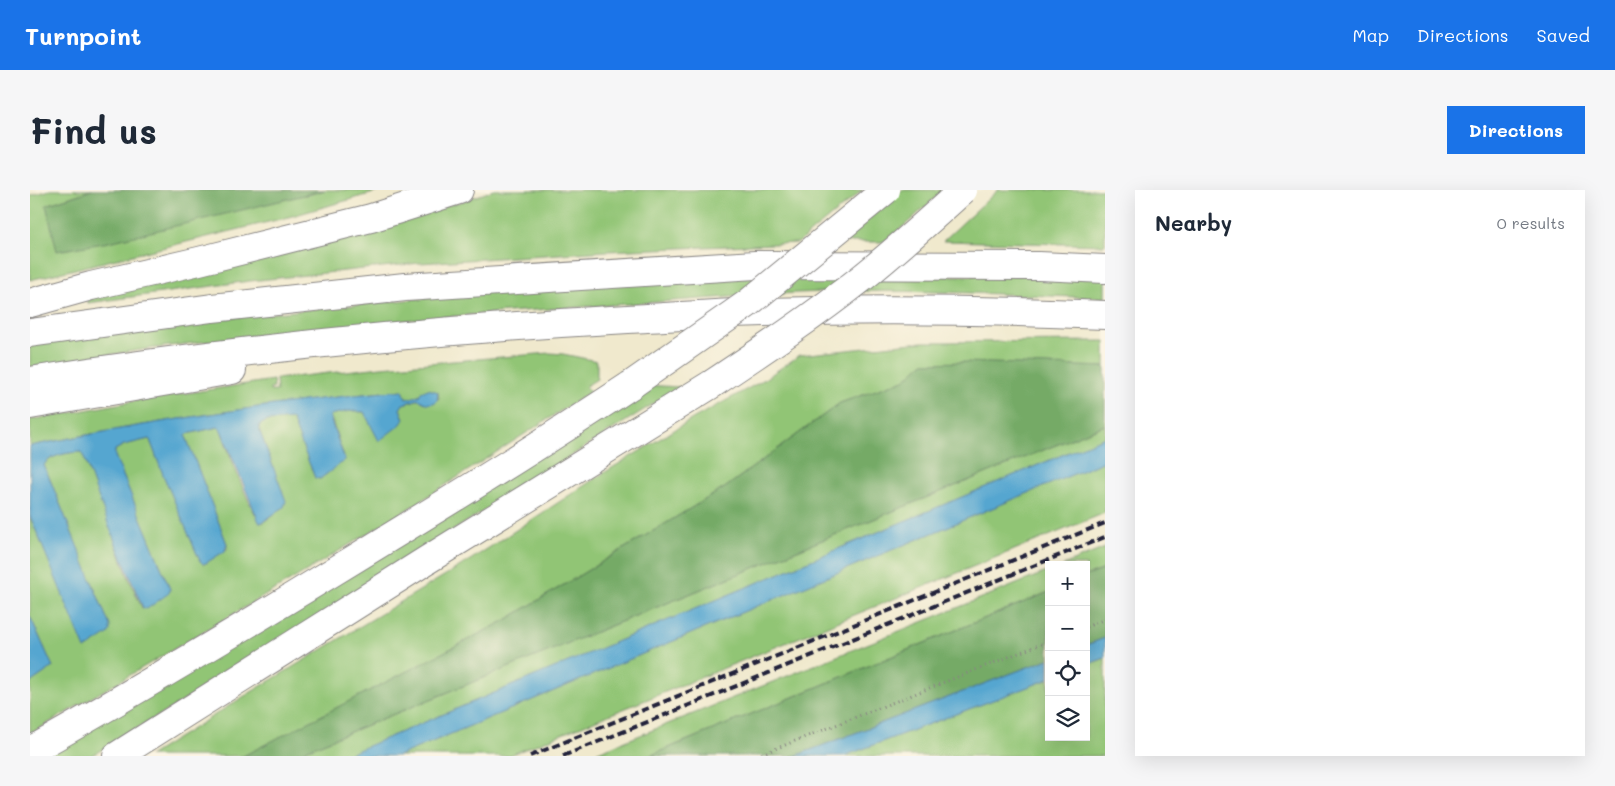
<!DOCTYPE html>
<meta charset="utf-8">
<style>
:root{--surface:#fff;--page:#f6f6f7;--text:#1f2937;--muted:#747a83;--line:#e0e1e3;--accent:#1a73e8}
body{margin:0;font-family:Mali,sans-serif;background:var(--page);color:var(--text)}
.controls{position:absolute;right:15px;bottom:15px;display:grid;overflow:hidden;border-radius:0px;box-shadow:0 5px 20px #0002}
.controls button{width:45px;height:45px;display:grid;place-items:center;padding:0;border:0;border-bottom:1px solid var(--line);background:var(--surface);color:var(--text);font:25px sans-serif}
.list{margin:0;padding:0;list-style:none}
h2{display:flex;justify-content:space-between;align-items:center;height:65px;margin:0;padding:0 20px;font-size:21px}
h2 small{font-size:16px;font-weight:400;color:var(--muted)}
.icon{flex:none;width:28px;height:28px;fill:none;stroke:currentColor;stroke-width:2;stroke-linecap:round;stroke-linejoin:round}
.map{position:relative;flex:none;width:1075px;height:566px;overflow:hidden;border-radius:0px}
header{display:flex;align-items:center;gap:30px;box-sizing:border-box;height:70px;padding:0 25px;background:var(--accent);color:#fff}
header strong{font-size:24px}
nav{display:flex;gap:28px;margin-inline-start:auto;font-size:18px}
.intro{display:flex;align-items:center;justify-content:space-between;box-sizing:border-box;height:120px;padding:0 30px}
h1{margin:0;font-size:35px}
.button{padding:12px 22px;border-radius:0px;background:var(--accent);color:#fff;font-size:18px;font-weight:700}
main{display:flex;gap:30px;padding:0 30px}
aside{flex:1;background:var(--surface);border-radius:0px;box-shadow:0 5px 20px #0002}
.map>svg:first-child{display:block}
</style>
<header>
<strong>Turnpoint</strong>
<nav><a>Map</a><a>Directions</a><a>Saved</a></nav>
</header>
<div class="intro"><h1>Find us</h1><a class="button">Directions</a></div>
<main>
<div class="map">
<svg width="1075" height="566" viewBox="0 0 1075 566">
<rect width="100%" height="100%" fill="#fcf5e5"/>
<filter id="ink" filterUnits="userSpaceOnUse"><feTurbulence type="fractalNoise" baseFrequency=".02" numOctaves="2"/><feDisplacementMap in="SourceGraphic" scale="10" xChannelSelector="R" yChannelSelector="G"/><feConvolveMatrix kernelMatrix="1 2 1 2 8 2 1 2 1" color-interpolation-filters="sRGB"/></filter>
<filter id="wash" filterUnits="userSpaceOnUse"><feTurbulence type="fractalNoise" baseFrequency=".0096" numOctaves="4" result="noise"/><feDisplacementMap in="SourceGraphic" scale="20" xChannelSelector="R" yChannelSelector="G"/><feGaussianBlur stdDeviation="1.12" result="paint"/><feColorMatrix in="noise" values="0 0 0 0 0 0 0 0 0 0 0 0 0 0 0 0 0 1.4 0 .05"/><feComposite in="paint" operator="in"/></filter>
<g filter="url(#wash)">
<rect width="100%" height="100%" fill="#f0e9cd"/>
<!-- green -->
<path fill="#91c575" stroke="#5a7458" d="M20,0h42l-46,15 262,-10 17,-5h59l-99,28 -255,62v-84z
M464,0h369l-65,53 -191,8 -187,12 -170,18 -162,22v-4l372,-97z
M872,0h42l-40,36 -21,16h-38v-2z
M968,0h107v55l-162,-4z
M1075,85v23c-94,-3 -188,-9 -282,-6 -65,2 -130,8 -195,12 -199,12 -401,30 -598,63v-25l54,-10 545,-54z
M1075,151v26l-182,-4 -18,17 -65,23 -114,84 -222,134 -260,135h-95l53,-33 36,-23 229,-138 135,-88 92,-56 66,-36 40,-27 122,-13z
M520,163l13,1 34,7v18l-11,7 4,6 -174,112 -118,72 -268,158v-51l23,-16 -23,-51v-100l55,132 25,-22 -66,-161c6,-10 26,-13 38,-13l45,122 15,34 28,-19 -55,-133v-6l9,-5 25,-6 1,1 14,37 36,84 3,3 3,-1 21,-14v-5l-41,-107 1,-3 31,-7 3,3c6,17 30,85 41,93l22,-16 -12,-43 -12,-32 -1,-7 8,-4 25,-2 23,59 5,1 25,-19 -15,-45 19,-4 15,1 15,28 25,-22 -4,-9 3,-5 17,-5h19l-1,-7 -10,-3 -9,7 -13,3 -3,-9c-125,12 -249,31 -373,56v-26l105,-19 138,-21 1,8 -4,1v2h7l-1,-12 105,-12z
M613,195l37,2 -500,316 -89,53h-59z
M1075,235v12l-761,319h-53z
M1075,271v52l-597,243h-110z
M1075,358v21l-19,7v-11h-23z
M1019,381v21l-400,164h-61z
M1075,468v98h-261l205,-77v58h37v-72z"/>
<!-- forest -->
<path fill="#74aa66" stroke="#4b6650" d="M62,0h233l-216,52 -52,9 -11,-46z
M936,172l139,5v58l-814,331h-48l261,-135 222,-134 114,-84 64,-23 19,-17z
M1075,379v69l-19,7v-69z
M1019,402v67l-254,97h-146z"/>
<!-- water -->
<path fill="#55a6d0" stroke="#3c6486" d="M398,199l10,3 -1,9c-5,4 -13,3 -18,-2l-16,5 -3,5 4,10 -3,5 -22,17 -15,-29 -15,-1 -19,4v3l15,42 -25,19 -5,-1 -23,-59 -25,2 -8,4 1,7 26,69 -2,6 -23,16 -2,-1 -38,-92 -3,-3 -31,7 -1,3 41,107 -2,7 -19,12 -3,1 -3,-3 -36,-84 -14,-37 -1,-1 -25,6 -9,5v6l55,133 -1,4 -22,16 -4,-1 -33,-79 -28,-77c-12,0 -32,3 -38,13l66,161v5l-2,3 -23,15 -55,-133v-70c124,-25 248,-44 373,-56l3,9 13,-3 2,-4z
M1075,247v24l-707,295h-54z
M0,426l23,51 -23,16z
M1075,448v20l-19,7v-20z
M1019,469v20l-205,77h-49z"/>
</g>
<g filter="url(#ink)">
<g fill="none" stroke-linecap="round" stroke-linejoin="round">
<defs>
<path id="highway" d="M0,113l61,-17 108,-25 172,-43 88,-28
M0,143l182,-25 193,-21 350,-22 284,1 66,3
M0,191c198,-31 398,-51 598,-62 45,-2 90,-6 136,-7 113,-3 228,-2 341,3
M0,215l202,-35
M0,561c102,-57 203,-118 303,-179 100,-61 200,-122 298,-187
M87,566l310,-196 285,-176"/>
</defs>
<!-- highway casing -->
<use href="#highway" stroke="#898684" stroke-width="30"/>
<!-- path -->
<path stroke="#898684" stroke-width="3" stroke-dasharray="1 4" stroke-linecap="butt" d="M1056,437l19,-8
M727,566l292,-115"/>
<!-- highway -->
<use href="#highway" stroke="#fff" stroke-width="28"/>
<!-- rail -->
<path stroke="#22223b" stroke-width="4" stroke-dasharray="8 4" stroke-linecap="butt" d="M500,566l575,-233
M533,566l542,-219"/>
<defs>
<path id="highway-bridge" d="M682,194c51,-34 102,-68 150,-106 35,-28 68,-58 101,-88
M601,195l116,-81 139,-114"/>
</defs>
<!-- highway-bridge casing -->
<use href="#highway-bridge" stroke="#898684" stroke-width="30" stroke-linecap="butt"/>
<!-- highway-bridge -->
<use href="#highway-bridge" stroke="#fff" stroke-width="28"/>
</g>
</g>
</svg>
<div class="controls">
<button>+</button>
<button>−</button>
<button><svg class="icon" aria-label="locate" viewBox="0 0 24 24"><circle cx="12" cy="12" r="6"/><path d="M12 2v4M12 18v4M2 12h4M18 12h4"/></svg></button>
<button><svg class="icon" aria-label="layers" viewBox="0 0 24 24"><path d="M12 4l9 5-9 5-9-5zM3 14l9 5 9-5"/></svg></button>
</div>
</div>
<aside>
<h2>Nearby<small>0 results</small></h2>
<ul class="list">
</ul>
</aside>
</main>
